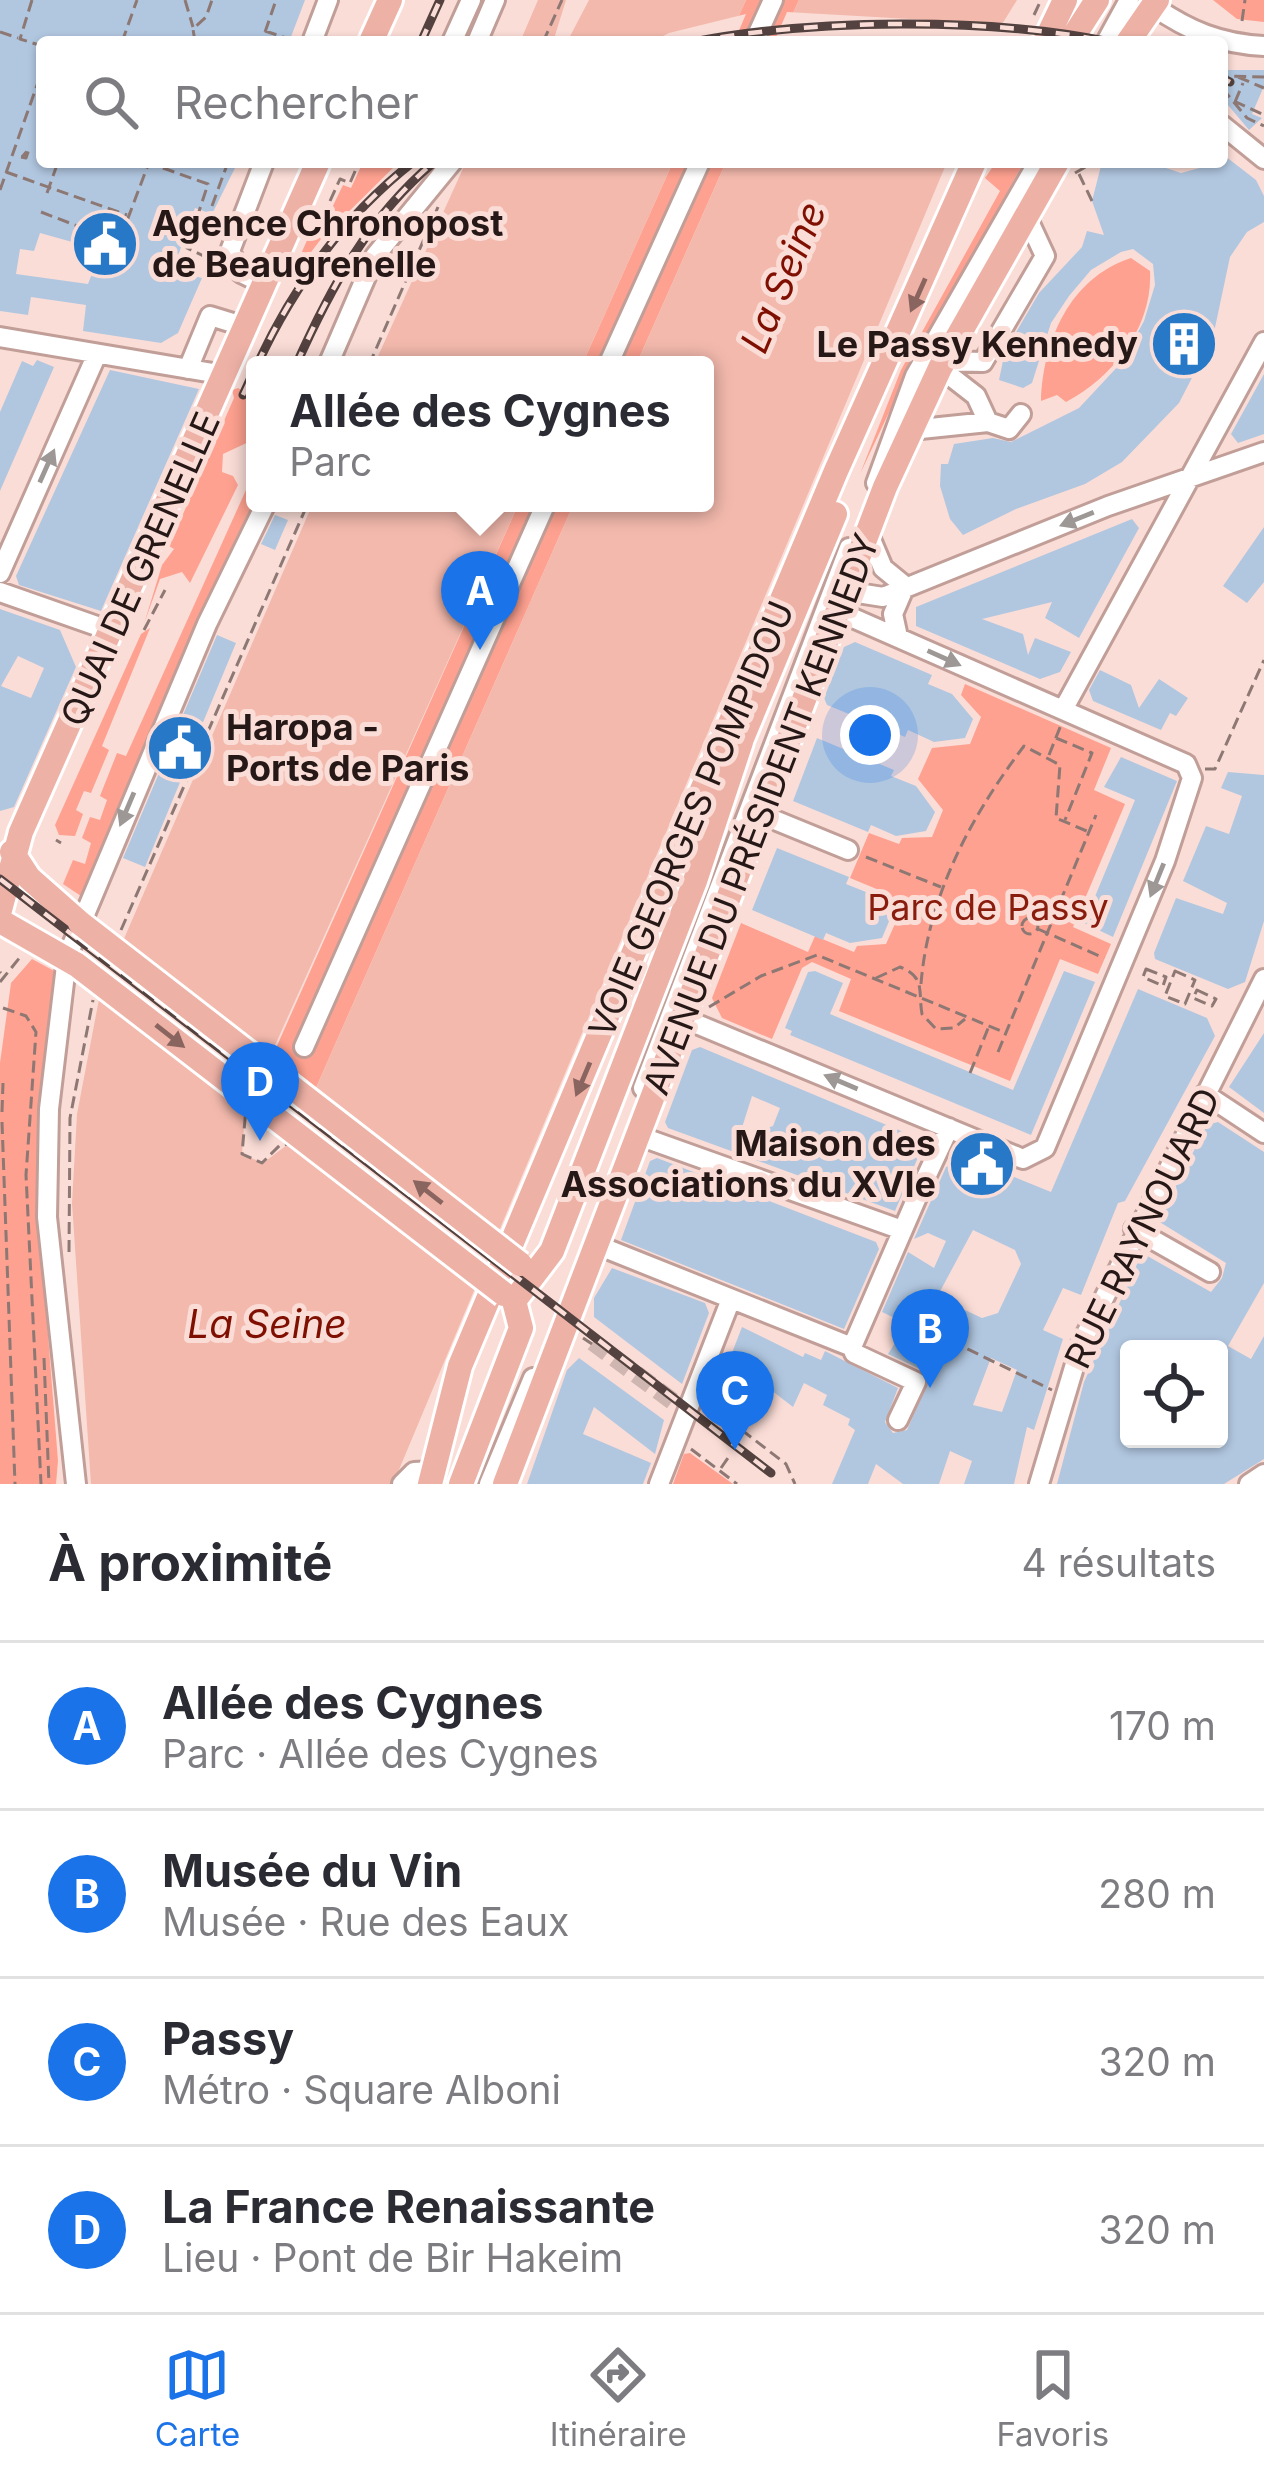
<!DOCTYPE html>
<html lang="fr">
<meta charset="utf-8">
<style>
:root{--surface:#fff;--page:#f7f7f7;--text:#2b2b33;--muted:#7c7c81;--line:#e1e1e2;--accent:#1a73e8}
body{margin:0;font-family:Inter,sans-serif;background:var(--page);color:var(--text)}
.controls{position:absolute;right:36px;bottom:36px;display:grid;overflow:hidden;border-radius:12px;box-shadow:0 3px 9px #0004}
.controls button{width:108px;height:108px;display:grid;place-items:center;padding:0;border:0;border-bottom:3px solid var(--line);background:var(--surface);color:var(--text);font:60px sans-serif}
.you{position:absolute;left:870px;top:735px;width:42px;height:42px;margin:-30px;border:9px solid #fff;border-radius:50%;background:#1a73e8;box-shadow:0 0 0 18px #1a73e833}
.badge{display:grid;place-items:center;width:78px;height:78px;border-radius:50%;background:var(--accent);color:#fff;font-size:39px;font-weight:700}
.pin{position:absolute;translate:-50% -99px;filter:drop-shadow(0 3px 6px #0008)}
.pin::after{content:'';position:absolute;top:63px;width:42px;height:36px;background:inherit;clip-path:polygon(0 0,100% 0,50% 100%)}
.popup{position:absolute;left:246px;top:356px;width:468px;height:156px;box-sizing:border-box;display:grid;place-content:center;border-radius:12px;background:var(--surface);filter:drop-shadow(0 3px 9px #0005);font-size:39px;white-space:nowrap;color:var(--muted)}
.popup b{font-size:45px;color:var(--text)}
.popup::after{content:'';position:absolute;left:50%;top:100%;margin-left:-24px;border:24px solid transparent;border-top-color:var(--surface)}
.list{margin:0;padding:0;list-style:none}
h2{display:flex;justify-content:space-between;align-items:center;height:156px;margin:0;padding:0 48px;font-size:51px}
h2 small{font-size:39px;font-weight:400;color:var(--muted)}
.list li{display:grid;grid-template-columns:78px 1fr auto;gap:36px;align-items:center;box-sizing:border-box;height:168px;padding:0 48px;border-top:3px solid var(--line)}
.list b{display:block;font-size:45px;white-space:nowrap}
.list p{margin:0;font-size:39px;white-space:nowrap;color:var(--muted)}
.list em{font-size:39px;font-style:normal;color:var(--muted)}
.icon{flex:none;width:66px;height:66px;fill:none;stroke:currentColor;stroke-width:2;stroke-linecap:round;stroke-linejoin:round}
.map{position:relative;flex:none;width:1264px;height:1484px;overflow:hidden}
.search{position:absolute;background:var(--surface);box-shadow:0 3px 9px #0004;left:36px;right:36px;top:36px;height:132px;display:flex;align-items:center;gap:30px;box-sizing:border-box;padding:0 42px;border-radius:12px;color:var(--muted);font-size:45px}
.sheet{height:828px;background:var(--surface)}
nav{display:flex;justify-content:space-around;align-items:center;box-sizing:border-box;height:168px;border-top:3px solid var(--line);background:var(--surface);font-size:33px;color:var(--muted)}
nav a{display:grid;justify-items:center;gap:6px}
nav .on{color:var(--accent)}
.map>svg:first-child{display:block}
</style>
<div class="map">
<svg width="1264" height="1484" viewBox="0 0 1264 1484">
<rect width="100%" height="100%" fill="#fbddd7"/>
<!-- green -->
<path fill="#fea190" d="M746,0h53l-19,42h-53z
M1213,0h51v22l-27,-3z
M363,162h36l-78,77 -32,42 31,-70 9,3 14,-29 8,3z
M673,162h53l-90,203h-54z
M996,162h28l-115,208 -49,104 41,-104 99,-179 -15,-13z
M1131,258l19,13c3,56 -37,106 -84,131l-9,-7 -16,6c2,-59 28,-123 90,-143z
M238,388l17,11v40l-32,15 -1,18 11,4 5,9 -48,98 -8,-11 -22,7 -16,45 18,-59 12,-16 -5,-3 65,-148 -2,-8z
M255,470l1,33 -175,393 -18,-12 10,-24 12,4 6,-21 -9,-5 8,-21 10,3 7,-20 -7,-4 17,-43 9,3z
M519,503h55l-259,587 -43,-33z
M150,628l-48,118 7,4 -18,43 -7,-2 -8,19 7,4 -8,22 -16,-1 -4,-10 86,-191z
M965,684l146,64 -17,42 31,14 -52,123 38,17 -13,30 -38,-15 -50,122 -171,-70 12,-32 -39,-17 -10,6 -30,71 -50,-21 -10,-20 29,-75 67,29 7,-16 39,16 3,-6 29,-2 12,-27 -21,-21 2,-6 -29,-12 19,-45 30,11 3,-6 30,-1 11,-27 -25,-31 14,-31 38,-4 11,-27 -20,-22z
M32,959l26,14c-33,159 -12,327 0,488l-2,23h-56v-421l11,-80z
M690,1453l43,31h-60l11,-30z"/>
<!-- water -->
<path fill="#f3b9ad" d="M538,0h208l-19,42h-207z
M799,0h218l-26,42h-211z
M466,162h207l-91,203h-208z
M726,162h221l-554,1322h-302l-19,-281 5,-89 23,-120 213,-491h206l-274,609 -3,42 21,9 24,-18 28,-55 259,-587h131v-138h-69z"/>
<!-- pier -->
<path fill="#fbddd7" d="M566,0h23l-22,42h-14z
M787,12l211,12 17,-5 -11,7 -6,16h-224z
M746,14l-12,28h-83l18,-9z
M116,934l161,127 -25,50 -157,-120z
M309,1085l195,151 -23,54 -192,-154z"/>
<!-- building -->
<path fill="#b1c7e0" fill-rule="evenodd" d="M0,0h305l-16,42h-247v120h196l-26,52 -17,-6 -22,62 29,8 -24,55 -17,10 -78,-12 3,-26 -55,-8 -3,18 -28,-4zM40,233l61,17 -13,34 -72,-10 4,-25 14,2z
M1222,70h42v16l-12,28 10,4 -13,12 -27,-32z
M1225,156l31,24 8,16v26l-17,10 -17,25 -17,80 -34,66 -57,59 -37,22 -69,25 -53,26 -13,-16 -10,-33 1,-22h7l6,-20 39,-6 18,4 68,-34 42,-45 23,-42 11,-36 -2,-21 -20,-15 -12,3 -30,18 -22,26 -18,27 -19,60 -9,5 -24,-8 6,-29 34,-58 43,-46 5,-16 17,4 -12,-34 10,-39h46l33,11 41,-11z
M37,360l17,7 -54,124v-79l22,-51 11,5z
M110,370l89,19 -98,222 -82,-26 -3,-9z
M1264,374v60l-26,9 -7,-9z
M275,515l13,5 -13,30 -14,-6z
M1132,519l7,9 -60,110 -34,-20 7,-16 -70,17 41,15 5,21 7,-17 36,14 -11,20 -20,7 -124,-53v-19z
M1264,527v55l-17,21 -24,-17z
M0,609l60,21 16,37 -62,140 -14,4zM18,656l26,12 -13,30 -30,-12z
M217,635l19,8 -42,101 -20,-8z
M855,642l77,33 -4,9 24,10 21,25 -8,19 -31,4 -26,-12 -3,7 -78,-32 -3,-7 20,-51z
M1100,670l31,15 8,23 20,-29 29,19 -12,18 -6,-3 -9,17 -68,-29 -4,-11z
M817,738l77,32 -3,6 25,10 19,26 -9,19 -30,5 -25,-11 -3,7 -75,-31z
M1121,757l56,24 -64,156 -29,-14 51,-123 -31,-13z
M162,766l21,9 -38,92 -22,-9z
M1228,772l36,3v146l-19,61 -17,7 -73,-30 -1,-6 22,-55 47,16 4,-11 -44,-22 23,-55 23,8 13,-38 -21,-8z
M777,848l72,29 -3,7 25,10 19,25 -8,19 -32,5 -24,-10 -3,7 -71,-30z
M815,971l28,12 -13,31 183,76 51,-119 31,11 -64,153 -241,-100 2,-4 -7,-3 23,-56z
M1138,989l69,29 8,18 -90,165 -7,2 -37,92 -18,-7 -20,42 20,9 -29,91 -7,-3 -13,57h-50l8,-23 -22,-10 -11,33h-36l-27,-20 -8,20h-36l23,-54 -7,-5 2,-6 -27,-14 4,-10 -23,-12 -11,24 -63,-49 12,-31 61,30 2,-4 16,7 4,-9 73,37 -13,34 8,11 14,-3 22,-50 -7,-10 -34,-16 19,-30 -25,-12 26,-60 26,16 12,-27 -18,-8 -14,6 32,-72 22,-9 83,34zM973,1230l42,20 6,14 -23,49 -16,5 -45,-21zM991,1358l26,12 -15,42 -29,-7z
M1264,1033v80l-35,-26z
M700,1047l225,94 -30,70 -227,-83 -3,-6 27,-72zM752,1096l28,12 -7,18 -34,11z
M1218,1122l46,30v131l-36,63 23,13 13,-23v123l-40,25h-167l27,-102 58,-129 69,39 11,-14 4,-15 -68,-42 49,-96zM1129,1349h90v90h-90z
M657,1158l219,84 3,7 -35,80 -223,-89 29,-79z
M612,1268l93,35 4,10 -27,71 -88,-67v-19z
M579,1358l85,62 -9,34 -61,-47 -11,27 68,29 -8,21h-116l40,-114z"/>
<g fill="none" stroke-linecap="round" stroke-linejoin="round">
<!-- minor-tunnel -->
<path stroke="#d0b6b0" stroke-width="18" stroke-dasharray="18 9" stroke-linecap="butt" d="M593,1342l94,70"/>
<defs>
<path id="minor" d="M1153,6c36,25 68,38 111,40
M312,42l16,-42
M452,42l19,-42
M477,42l18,-42
M754,42l19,-42
M1106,42l23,-42
M1222,125l42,34
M264,284l-23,-11 -11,-22 34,-89
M0,337l225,38
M944,361l39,1 62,-106 -19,-41
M328,365l47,-109 77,-94
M608,365l92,-203
M188,369l22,-53 36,11
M988,422l21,7 12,-15
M911,430l77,-8 -12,-26 -36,-28
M876,483l39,-107 123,-214
M867,530l16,38 22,18 -12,28 5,23
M0,573l97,-219
M845,591l38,6 225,-91 156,-54
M0,592l114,40
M1063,710l201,-368
M760,814l88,36
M682,1018l341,141 22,-11 120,-287 27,-83 -6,-14 -349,-153
M304,1047l242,-544
M643,1088l206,-540
M1205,1094l59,39
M639,1136l263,94
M920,1190l29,-62
M1134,1229l76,43
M597,1245l255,102 2,6 62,29 -18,38
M852,1347l66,-152
M76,1484l-29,-267 2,-108 18,-152 140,-333 59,-121
M402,1484l12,-12 19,-1
M489,1484l44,-106
M659,1484l72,-185
M1039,1484l42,-140 183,-365
M1249,1484l15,-10"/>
<path id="major" d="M371,42l19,-42
M1045,42l20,-42
M1070,42l27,-42
M1128,42l29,-42
M736,753l99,-239
M12,852l17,26 51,45
M0,910l21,-78 297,-670
M0,921l77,44
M514,1301l38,-50 143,-370 46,-139
M430,1484l30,-118 376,-895 138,-309
M461,1484l60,-156 -7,-27
M505,1484l380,-997 55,-119 117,-206"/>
</defs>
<!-- minor casing -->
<use href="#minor" stroke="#c19f98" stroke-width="24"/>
<!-- major casing -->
<use href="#major" stroke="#fff" stroke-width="30"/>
<!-- path -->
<path stroke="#8d7874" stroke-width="3" stroke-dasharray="12 6" stroke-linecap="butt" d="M32,0l-12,39 22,7
M185,0l8,27
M1034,15l7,-15
M1242,21l3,-21
M265,31l27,9
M0,32l18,6
M122,42l15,-42
M195,42l-2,-13 13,-12 6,-17
M274,42l-11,-4 13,-38
M543,42l19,-42
M1238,77l26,11
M1223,86l4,-10 37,1
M1222,88l25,30 17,8
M1234,101l30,14
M1235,102l8,-19
M21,157l5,1 3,-9 -7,8
M146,162l62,22 -21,64 29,14
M6,172l121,43
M1075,173l19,-11
M1079,174l13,27
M0,190l42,-119
M47,193l11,-31
M330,201l10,-22 10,4 9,-21
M212,206l16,-44
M41,212l78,30 29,-77
M369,365l69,-158
M144,630l21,-40
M1056,738l36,15 -27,67
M1049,755l12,-30
M1205,769h10l49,-109
M56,840l5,3
M866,857l75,30
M1006,916l15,6
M1022 926a8 8 0 1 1 16 0a8 8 0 1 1-16 0Z
M1038,929l66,29
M121,930l187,-427
M1146,969l20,8 -3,9 -20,-9z
M1175,971l20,9 -10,24 -20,-8z
M0,972l1,1
M876,978l24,-11c26,10 18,25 22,47l14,15 18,-1 11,-9
M0,982l21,-26
M921,984c7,-88 50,-168 103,-238l36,19 -4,53 33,14
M1197,990l19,9 -4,7 -19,-8z
M709,1007l52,-31 56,-21 189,78
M3,1008l23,8 10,16 -10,143 15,309
M998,1052l98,-237
M970,1073l19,-47
M246,1108l46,35v1l-12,1 -18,18 -20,-9z
M2,1112l1,-29
M2,1122l13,362
M69,1252l1,-134 23,-118
M901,1327l17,-2 134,65
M586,1333l9,7
M583,1338l9,6
M44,1358l5,126
M713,1408l73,56 9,20
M691,1449l46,35
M721,1468l9,-13"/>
<!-- minor -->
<use href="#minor" stroke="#fff" stroke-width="18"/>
<!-- major -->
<use href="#major" stroke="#eeb1a6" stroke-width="24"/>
<defs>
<path id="rail" d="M421,42l19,-42
M693,42c119,-23 298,-25 417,0
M1222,78l8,4
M257,365c37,-80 86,-148 156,-203
M296,365c35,-78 72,-147 138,-203
M243,395l12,-26
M0,879l771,594"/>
</defs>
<!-- rail casing -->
<use href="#rail" stroke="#53423f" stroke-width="9"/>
<!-- rail -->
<use href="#rail" stroke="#fbddd7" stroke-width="4.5" stroke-dasharray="14" stroke-linecap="butt"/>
<defs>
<path id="major-bridge" d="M80,923l440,341
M77,965l427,329"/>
</defs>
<!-- major-bridge casing -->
<use href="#major-bridge" stroke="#fff" stroke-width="30" stroke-linecap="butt"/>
<!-- major-bridge -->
<use href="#major-bridge" stroke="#eeb1a6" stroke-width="24"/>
</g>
<!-- one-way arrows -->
<defs><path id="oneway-solid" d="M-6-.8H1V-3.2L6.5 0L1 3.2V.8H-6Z" transform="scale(3)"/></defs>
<g fill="#8a645e">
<use href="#oneway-solid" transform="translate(918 295) rotate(114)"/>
<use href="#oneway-solid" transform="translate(170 1036) rotate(38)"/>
<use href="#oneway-solid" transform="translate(583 1079) rotate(113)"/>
<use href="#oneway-solid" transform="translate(428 1192) rotate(-142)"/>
</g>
<g fill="#9d9796">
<use href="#oneway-solid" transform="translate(47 466) rotate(-66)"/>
<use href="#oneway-solid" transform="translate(1077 519) rotate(158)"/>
<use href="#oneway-solid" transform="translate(944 658) rotate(24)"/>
<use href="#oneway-solid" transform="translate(127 809) rotate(113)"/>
<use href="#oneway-solid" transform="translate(1157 880) rotate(112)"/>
<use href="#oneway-solid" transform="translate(841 1082) rotate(-157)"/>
</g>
<!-- icons -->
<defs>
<symbol id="civic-disc" viewBox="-11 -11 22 22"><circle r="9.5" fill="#2779c8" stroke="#fbddd7"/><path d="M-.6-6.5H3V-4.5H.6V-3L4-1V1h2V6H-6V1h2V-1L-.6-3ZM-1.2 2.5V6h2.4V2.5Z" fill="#fff"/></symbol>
<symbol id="building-disc" viewBox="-11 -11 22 22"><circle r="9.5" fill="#2779c8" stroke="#fbddd7"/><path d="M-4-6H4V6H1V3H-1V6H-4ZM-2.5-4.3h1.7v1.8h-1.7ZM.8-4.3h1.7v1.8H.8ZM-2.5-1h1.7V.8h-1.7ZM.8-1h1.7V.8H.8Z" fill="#fff"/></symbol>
</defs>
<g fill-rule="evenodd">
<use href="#civic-disc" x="67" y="206" width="76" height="76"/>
<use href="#building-disc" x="1146" y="306" width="76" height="76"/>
<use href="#civic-disc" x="142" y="710" width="76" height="76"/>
<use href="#civic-disc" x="944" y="1126" width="76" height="76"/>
</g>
<g text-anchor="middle" stroke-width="10" stroke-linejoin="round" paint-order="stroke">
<!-- poi labels -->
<g font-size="36" font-weight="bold" fill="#251816" stroke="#fbddd7" text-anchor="start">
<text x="152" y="236">Agence Chronopost<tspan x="152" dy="41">de Beaugrenelle</tspan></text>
<text x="1138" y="357" text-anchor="end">Le Passy Kennedy</text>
<text x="226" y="740">Haropa -<tspan x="226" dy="41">Ports de Paris</tspan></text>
<text x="936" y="1156" text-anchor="end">Maison des<tspan x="936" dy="41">Associations du XVIe</tspan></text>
</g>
<!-- street labels -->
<g font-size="36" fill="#251816" stroke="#fbddd7">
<text transform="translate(140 569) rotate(-66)" y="13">QUAI DE GRENELLE</text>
<text transform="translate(761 814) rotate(-69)" y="13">AVENUE DU PRÉSIDENT KENNEDY</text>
<text transform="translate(691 819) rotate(-67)" y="13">VOIE GEORGES POMPIDOU</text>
<text transform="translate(1142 1228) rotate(-64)" y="13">RUE RAYNOUARD</text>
</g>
<!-- park labels -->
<g font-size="36" fill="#891c0d" stroke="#fbddd7">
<text x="988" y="920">Parc de Passy</text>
</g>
<!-- water labels -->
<g font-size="39" font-style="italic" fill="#7f1001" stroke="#fbddd7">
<text transform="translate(783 277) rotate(-67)" y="14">La Seine</text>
<text x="267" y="1338">La Seine</text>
</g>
</g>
</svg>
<div class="controls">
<button><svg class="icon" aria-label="locate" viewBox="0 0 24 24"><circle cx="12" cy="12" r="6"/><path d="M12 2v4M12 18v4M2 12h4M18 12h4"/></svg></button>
</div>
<div class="you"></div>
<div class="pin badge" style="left:480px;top:650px">A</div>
<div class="popup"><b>Allée des Cygnes</b>Parc</div>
<div class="pin badge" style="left:930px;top:1388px">B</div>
<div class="pin badge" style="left:735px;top:1450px">C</div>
<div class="pin badge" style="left:260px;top:1141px">D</div>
<div class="search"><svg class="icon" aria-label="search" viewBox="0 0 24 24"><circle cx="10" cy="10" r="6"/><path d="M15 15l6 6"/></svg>Rechercher</div>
</div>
<section class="sheet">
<h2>À proximité<small>4 résultats</small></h2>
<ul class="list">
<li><span class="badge">A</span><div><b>Allée des Cygnes</b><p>Parc · Allée des Cygnes</p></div><em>170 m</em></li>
<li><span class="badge">B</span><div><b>Musée du Vin</b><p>Musée · Rue des Eaux</p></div><em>280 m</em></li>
<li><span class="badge">C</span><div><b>Passy</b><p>Métro · Square Alboni</p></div><em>320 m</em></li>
<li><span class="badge">D</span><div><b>La France Renaissante</b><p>Lieu · Pont de Bir Hakeim</p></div><em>320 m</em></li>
</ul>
</section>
<nav>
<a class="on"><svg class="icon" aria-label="map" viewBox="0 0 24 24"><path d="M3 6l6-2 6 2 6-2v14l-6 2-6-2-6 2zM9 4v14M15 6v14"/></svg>Carte</a>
<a><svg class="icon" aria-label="directions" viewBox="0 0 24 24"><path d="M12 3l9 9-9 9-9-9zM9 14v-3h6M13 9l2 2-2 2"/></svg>Itinéraire</a>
<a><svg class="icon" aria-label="saved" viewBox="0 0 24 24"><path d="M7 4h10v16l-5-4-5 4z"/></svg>Favoris</a>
</nav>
